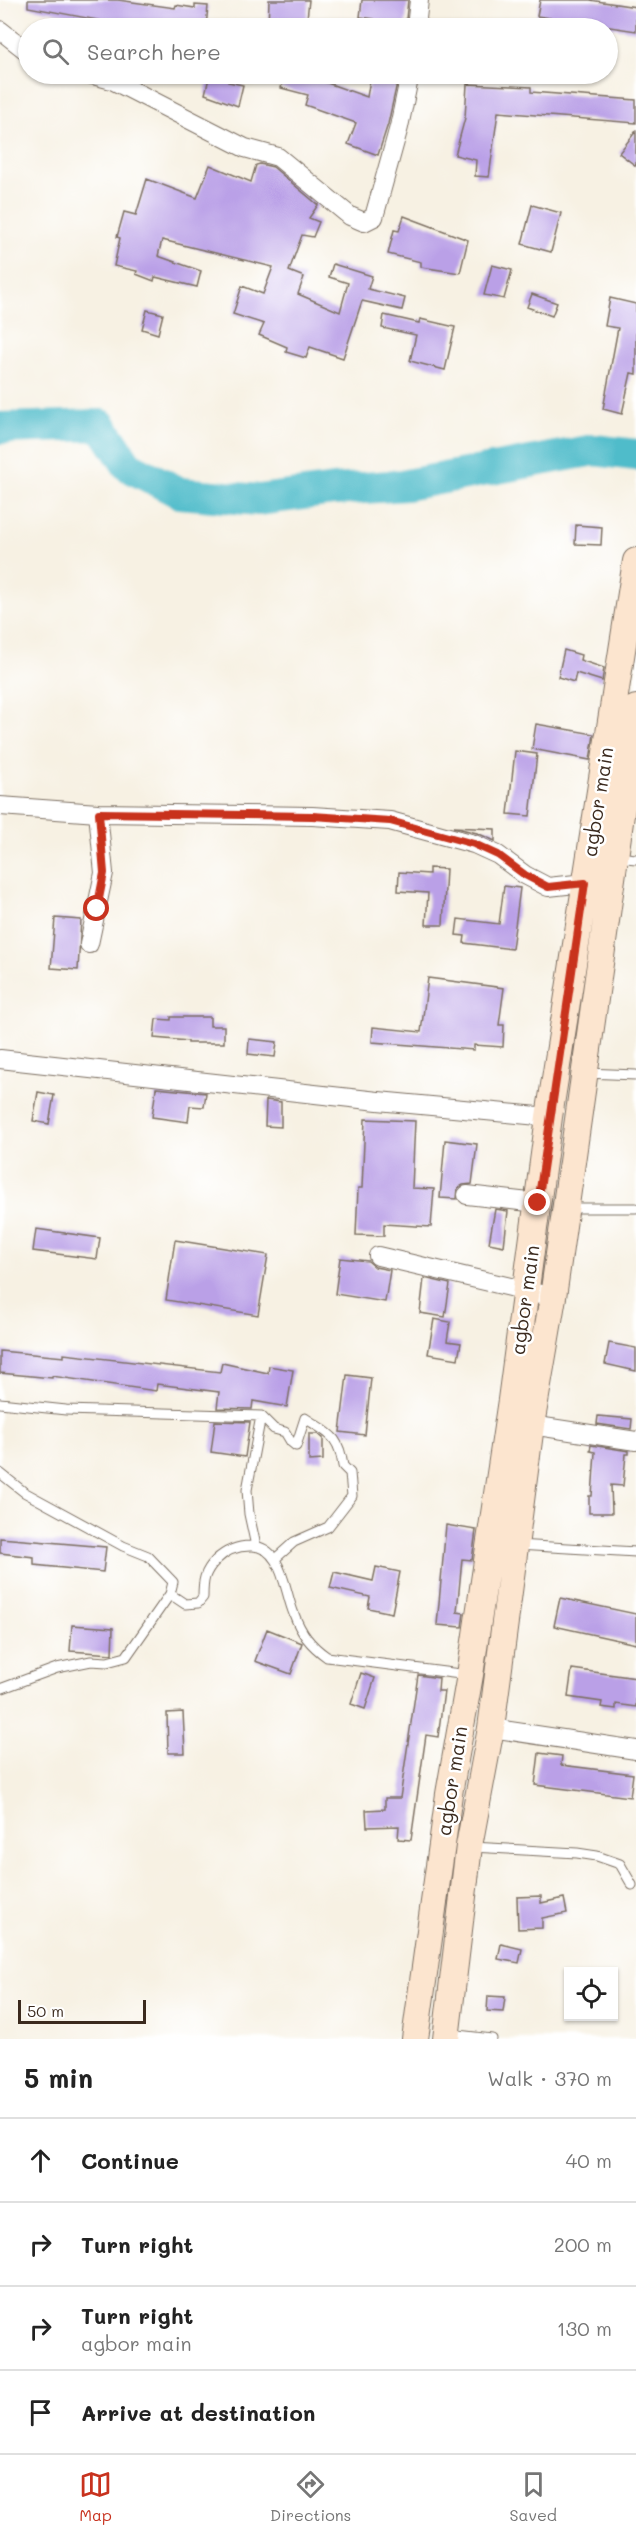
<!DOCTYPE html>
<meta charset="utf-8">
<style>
:root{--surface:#fff;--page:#f6f6f6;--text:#222;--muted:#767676;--line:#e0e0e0;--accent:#c8321e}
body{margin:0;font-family:Mali,sans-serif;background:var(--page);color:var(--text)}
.controls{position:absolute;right:18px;bottom:18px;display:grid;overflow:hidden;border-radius:0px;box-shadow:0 2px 4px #0004}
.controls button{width:54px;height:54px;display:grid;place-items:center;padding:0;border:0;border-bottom:2px solid var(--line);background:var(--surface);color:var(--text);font:30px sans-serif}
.scale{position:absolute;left:18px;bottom:15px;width:128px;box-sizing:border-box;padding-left:6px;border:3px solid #3b2a1e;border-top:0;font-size:16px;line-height:21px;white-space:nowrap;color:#3b2a1e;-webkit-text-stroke:4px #fff;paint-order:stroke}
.stop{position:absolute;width:18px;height:18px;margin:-14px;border:4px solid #c8321e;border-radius:50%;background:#fff}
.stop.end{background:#c8321e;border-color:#fff;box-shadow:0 2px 6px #0008}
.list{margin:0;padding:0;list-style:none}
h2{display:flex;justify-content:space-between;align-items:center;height:78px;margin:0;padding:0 24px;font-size:26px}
h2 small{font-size:20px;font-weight:400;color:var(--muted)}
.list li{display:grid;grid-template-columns:39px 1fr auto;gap:18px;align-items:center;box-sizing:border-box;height:84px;padding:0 24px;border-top:2px solid var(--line)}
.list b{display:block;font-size:22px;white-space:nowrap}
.list p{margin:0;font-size:20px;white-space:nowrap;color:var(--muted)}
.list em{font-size:20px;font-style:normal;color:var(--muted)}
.icon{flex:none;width:33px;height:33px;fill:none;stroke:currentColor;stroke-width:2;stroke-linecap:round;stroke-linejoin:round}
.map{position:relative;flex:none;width:636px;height:2039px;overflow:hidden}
.search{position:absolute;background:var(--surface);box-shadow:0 2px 4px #0004;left:18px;right:18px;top:18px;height:66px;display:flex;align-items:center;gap:15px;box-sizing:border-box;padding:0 21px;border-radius:33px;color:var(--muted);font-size:22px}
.sheet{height:414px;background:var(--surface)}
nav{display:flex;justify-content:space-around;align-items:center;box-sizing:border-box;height:84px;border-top:2px solid var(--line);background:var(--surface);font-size:16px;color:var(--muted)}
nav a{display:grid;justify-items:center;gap:3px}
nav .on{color:var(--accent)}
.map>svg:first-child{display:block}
</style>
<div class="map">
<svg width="636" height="2039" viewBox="0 0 636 2039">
<rect width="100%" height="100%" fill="#fff"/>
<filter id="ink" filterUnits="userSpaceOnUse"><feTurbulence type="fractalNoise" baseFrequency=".0167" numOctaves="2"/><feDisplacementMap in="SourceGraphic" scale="12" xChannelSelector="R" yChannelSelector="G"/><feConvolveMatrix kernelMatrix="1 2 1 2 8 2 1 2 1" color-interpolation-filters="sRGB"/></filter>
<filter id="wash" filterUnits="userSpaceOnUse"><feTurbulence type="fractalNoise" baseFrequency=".008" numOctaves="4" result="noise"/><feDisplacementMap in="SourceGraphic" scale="24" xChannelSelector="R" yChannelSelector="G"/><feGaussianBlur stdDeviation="1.35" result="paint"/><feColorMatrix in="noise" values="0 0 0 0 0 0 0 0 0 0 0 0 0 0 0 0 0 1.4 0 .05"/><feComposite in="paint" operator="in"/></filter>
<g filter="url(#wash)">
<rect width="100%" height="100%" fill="#f7f1e3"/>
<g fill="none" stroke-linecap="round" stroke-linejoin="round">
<!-- river -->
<path stroke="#4fbcca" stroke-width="32" d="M0,428l101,-3 27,41 52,27 79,7 75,-10 72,-5 188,-35 42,5"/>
</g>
<g id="blocks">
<!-- building -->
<path fill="#baa0e7" d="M28,0h90l57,8 1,-3 19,3v-3l13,1 -2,22h-87v-4l-91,-17z
M269,0h40l-3,28h-38z
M362,0h46l-3,28h-32l1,-9 -14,-2z
M540,0h50l46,7v24l-99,-15z
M210,74h19l-1,8 15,3 -5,21 -33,-12z
M285,74h17l65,23 4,-23h28l-11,50 -10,31 -30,-11 8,-21 -51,-18 3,-10 -27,-7z
M467,84l64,3v5l105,8v23l-138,-11 -9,65 -14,-1 1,-16 -21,-5 10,-37z
M636,131v35l-17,-13z
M260,164l13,3 45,38 -9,13 10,4 -6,15 -11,-2 -13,36 15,6 -6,17 42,18 8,-29 -19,-6 4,-13 39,12 -4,13 37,9 -3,12 -40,-9 -19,57 -33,-11 -4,11 -20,-6 1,-5 -28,-12 5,-11 -31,-10 9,-28 21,8 10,-27 -111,-27 -4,16 43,15 -4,16 -42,-10 -1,4 -18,-7 1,-3 -23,-5 6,-28 -3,-1 7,-25 12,3 11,-36 50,19 13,-33 41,17 5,-17z
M532,205l29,8 -10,39 -29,-8z
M404,216l64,24 -8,33 -39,-6v-5l-33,-8 6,-24 5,1z
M492,265l20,5 -8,29 -20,-4z
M532,294l25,9 -5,13 -25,-9z
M610,298l26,6v70l-5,-1 -9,41 -19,-5 15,-81 -13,-2z
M147,310l16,4 -5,20 -16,-5z
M384,315l35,8 1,-4 35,8 -10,43 -35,-9 6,-26 -34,-7z
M576,525l26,2 -1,18 -26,-1z
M564,650l17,5 -1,5 24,8 -2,13 -26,-8 -2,9 -16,-5z
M536,724l58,10 -4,26 -58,-11z
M515,751l22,3 -7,62 -22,-2z
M453,827l42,2v12l-18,-8z
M429,868l17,1 -3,56h-17l2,-32 -30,-2 1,-19 30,2z
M504,886l16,2 -8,61 -48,-6 1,-7 -9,-1 2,-16 41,5z
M55,918l26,2 -3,50 -27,-2z
M428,978l76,10 -5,37h5l-1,22 -29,-2v5l-102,-8 1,-15 48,5z
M171,1017h39v9h14v17h-36v-2l-34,-3 2,-19 15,1z
M249,1039l28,3 -2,15 -27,-3z
M156,1088l50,5 -2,14 -14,-1 -2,16 -36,-5z
M38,1092l16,3 -5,29 -16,-3z
M266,1100l15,2v25l-16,-1z
M365,1119l50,2 -3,67 22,1 -3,38 -47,-3v12l-28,-1 2,-47h4z
M445,1140l32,4 -5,40 -9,1 -5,3 -1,11 -17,-1z
M495,1209l13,2 -4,35 -15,-3z
M36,1229l64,9 -3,21 -64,-8z
M175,1240l93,15 -10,60 -92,-15z
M340,1258l28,3 7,6 15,3 -5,32 -50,-8z
M424,1278l26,6 -5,33 -25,-4z
M434,1319l16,3 -3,19 14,2 -3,16 -30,-5z
M609,1343l27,5v23l-31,-7z
M0,1351l64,6v-3l156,18 2,-9 46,10 1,-7 24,4 -6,37 -34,-6 -1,8 -35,-1 2,-16 -62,-8 -1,7 -104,-15v2l-52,-5z
M347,1375l24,3 -6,57 -25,-3z
M598,1416l34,3 -1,10 -34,-5z
M215,1421l35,1 -5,35 -34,-5z
M317,1434l6,4v22l-14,1v-27z
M591,1445l38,6v3h-3l-3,32 -12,-1 1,28h-23v-17h3l3,-44 -5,-1z
M446,1525l30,5 -4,30 -10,-1 -5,53 7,1 -2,14 -25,-2z
M0,1538l106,9 -3,25 -69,-7v-8l-34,-4z
M376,1567l24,5 -8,41 -24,-5 2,-11 -40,-9 4,-16 39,9z
M560,1598l76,16v30l-82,-18z
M72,1625l41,3 -1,26 -42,-3z
M267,1629l35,14 -11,31 -36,-13z
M572,1669l64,9v29l-20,-3v5l-15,-2 1,-5 -34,-5z
M361,1673l14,5 -10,31 -14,-5z
M418,1675l21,3 -1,13h6l-6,46 -12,-2 -15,105 -13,-1 1,-13 -32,1 -1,-17 19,-1v-11h15z
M183,1712l2,41h-17l-1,-40z
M539,1753l23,3 -1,9 72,9 -3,23 -95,-12z
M541,1896v7l23,-5 3,15 -25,5v10l-24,1 -1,-32z
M501,1944l21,5 -3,14 -21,-4z
M488,1996l17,1 -2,15 -16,-1z"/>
</g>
</g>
<g filter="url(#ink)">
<use href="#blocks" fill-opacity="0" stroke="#7d7063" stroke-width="1.5"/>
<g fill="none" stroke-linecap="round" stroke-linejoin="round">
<defs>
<path id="lane" d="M617,857l19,2
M585,1073l51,2
M566,1208h70
M0,1403l66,7 195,6 13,13 11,3 6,10 5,4 9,-28c24,16 34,17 38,48l7,7 2,23 -24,31 -34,15 -19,17
M0,1473l24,19 99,54 25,10 25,26 -3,12 15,10 13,-1 5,-6c0,-16 1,-25 13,-37 9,-9 22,-14 34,-14 33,-1 34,45 44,68 7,19 16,31 33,43l141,18
M517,1545l119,7
M256,1546l-7,-32 -2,-24 14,-74
M0,1689l57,-21 34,-7 16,1 19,-5 44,-63
M472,1847l105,6 20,3 23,8 12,21
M449,2034l43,5"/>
<path id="street" d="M416,28l3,-28
M0,30l28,22
M89,74l23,6 133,68 33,9 72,59 14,6 10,-5 25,-90 11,-53
M0,806l98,7 214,3 78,5 84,23 24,11 27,20 23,12 37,-4
M89,944l15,-71 -6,-60
M0,1059l378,42 171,16
M467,1195l71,8
M378,1256l175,41
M531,1425l105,16
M491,1728l145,22"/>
<path id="secondary" d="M415,2039l34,-245 21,-119 41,-275 38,-283 87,-556
M446,2039l23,-193 22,-118 40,-303 22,-128 83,-589"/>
</defs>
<!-- lane casing -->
<use href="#lane" stroke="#7d7063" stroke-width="11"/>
<!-- street casing -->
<use href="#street" stroke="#7d7063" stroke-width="20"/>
<!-- secondary casing -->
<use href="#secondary" stroke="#7d7063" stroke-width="28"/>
<!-- lane -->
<use href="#lane" stroke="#fff" stroke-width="9"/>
<!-- street -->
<use href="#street" stroke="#fff" stroke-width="18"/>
<!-- secondary -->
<use href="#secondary" stroke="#fce5cf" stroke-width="26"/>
</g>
</g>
<g fill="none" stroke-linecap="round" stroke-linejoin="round" filter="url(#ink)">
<!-- route -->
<path stroke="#c8321e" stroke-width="8" d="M97,909l7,-36 -5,-60 213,3 78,5 84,23 24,11 27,20 23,12 37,-4 -47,320"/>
</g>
<g text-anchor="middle" stroke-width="5" stroke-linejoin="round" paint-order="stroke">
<!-- street labels -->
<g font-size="20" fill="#3b2a1e" stroke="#fff">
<text transform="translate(598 802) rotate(-81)" y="7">agbor main</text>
<text transform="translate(525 1300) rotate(-82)" y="7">agbor main</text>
<text transform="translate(452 1781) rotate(-81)" y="7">agbor main</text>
</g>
</g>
</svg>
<div class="controls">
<button><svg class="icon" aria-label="locate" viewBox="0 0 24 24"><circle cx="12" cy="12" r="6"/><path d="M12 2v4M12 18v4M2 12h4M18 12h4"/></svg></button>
</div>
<div class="scale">50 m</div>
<div class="stop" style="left:97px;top:909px"></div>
<div class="stop end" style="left:538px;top:1203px"></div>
<div class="search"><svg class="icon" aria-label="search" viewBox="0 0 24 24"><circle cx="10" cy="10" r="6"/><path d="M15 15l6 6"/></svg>Search here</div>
</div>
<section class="sheet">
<h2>5 min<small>Walk · 370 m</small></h2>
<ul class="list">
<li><svg class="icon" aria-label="ahead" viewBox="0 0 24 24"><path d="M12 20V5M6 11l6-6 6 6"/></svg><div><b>Continue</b></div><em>40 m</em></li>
<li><svg class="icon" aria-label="right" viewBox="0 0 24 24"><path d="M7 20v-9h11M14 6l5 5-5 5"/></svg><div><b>Turn right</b></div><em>200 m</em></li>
<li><svg class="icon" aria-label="right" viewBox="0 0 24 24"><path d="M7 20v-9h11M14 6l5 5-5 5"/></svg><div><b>Turn right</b><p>agbor main</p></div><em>130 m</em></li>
<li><svg class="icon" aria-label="arrive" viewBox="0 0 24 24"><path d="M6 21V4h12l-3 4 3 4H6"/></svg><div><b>Arrive at destination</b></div></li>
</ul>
</section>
<nav>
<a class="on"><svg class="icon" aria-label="map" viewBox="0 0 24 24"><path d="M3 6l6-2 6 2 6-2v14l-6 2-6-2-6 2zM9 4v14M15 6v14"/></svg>Map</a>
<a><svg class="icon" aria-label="directions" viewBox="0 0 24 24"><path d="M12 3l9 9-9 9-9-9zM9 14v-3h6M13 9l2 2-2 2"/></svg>Directions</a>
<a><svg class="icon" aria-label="saved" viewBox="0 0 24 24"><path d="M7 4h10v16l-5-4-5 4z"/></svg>Saved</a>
</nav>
